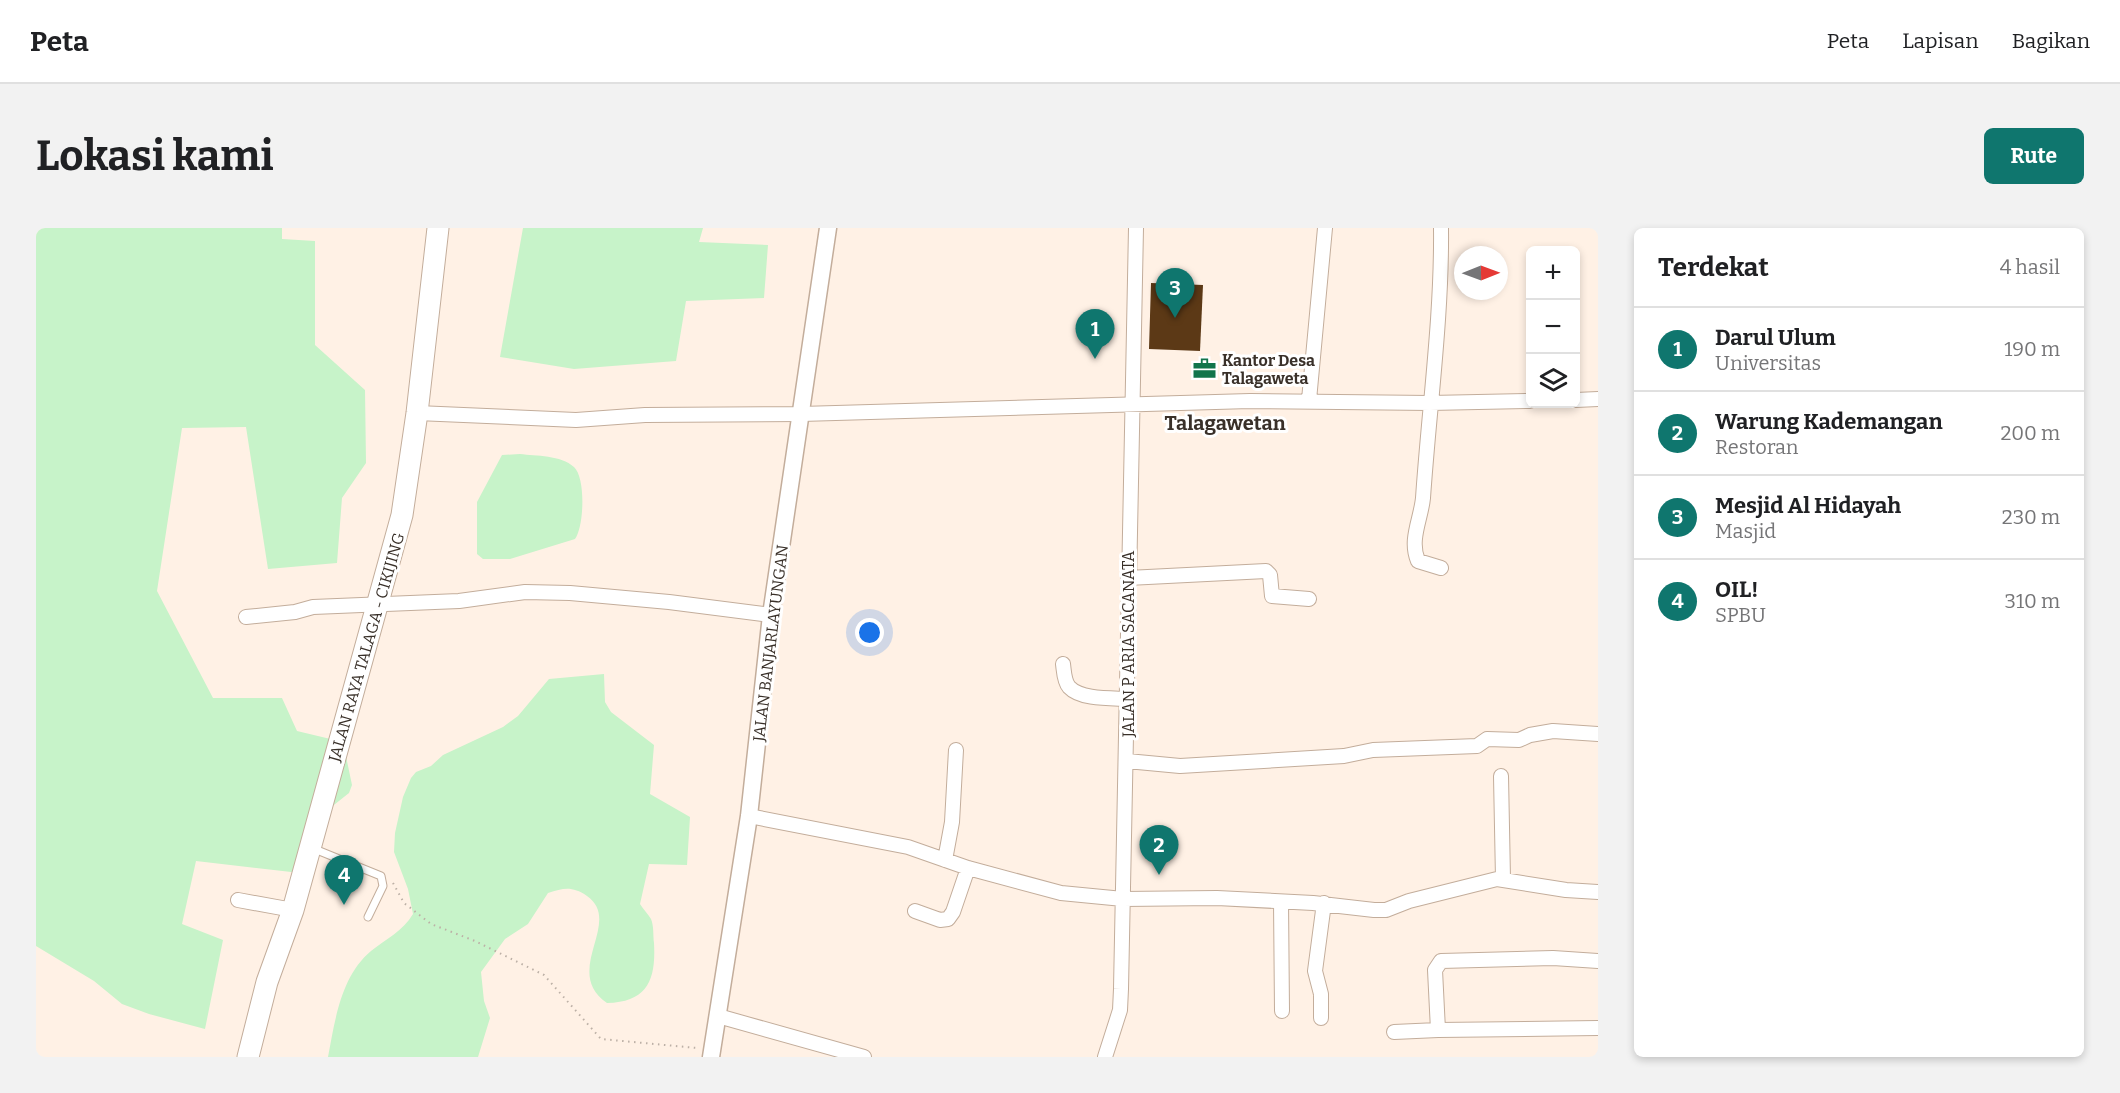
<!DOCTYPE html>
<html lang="id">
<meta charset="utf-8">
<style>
:root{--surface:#fff;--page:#f2f2f2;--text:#202124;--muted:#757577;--line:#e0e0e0;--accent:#0f766e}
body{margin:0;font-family:Bitter,serif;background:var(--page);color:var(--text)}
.controls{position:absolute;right:18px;top:18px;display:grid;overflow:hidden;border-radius:9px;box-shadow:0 3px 9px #0003}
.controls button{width:54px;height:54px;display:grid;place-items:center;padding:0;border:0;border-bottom:2px solid var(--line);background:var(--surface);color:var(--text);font:30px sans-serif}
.compass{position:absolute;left:1418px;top:18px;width:54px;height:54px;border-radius:50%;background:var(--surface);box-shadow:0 3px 9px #0003;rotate:89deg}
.you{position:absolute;left:834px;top:405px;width:21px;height:21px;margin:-15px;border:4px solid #fff;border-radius:50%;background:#1a73e8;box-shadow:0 0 0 9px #1a73e833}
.badge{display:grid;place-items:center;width:39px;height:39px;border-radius:50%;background:var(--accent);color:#fff;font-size:20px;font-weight:700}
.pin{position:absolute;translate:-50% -50px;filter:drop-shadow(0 2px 3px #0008)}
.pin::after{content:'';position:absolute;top:32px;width:21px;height:18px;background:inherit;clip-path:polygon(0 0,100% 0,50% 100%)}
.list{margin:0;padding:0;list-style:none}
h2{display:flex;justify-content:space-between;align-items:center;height:78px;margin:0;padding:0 24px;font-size:26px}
h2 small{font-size:20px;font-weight:400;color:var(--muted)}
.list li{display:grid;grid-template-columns:39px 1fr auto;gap:18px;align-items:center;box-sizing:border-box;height:84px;padding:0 24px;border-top:2px solid var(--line)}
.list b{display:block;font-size:22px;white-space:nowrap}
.list p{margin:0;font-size:20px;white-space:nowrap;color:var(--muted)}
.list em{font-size:20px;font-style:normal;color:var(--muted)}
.icon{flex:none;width:33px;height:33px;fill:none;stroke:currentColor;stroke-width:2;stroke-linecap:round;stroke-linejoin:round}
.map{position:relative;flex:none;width:1562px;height:829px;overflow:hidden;border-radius:9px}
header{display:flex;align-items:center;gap:36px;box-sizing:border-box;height:84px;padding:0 30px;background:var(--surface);border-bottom:2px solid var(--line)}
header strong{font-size:28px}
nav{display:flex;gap:33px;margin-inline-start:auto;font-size:21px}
.intro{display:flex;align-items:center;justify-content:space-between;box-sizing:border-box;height:144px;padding:0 36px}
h1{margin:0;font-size:42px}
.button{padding:15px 27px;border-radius:9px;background:var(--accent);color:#fff;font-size:21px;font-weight:700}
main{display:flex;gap:36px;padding:0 36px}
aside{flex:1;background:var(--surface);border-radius:9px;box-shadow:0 3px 9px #0003}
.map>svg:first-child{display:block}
</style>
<header>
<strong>Peta</strong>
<nav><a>Peta</a><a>Lapisan</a><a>Bagikan</a></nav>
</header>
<div class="intro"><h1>Lokasi kami</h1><a class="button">Rute</a></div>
<main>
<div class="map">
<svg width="1562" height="829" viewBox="0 0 1562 829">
<rect width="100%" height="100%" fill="#fff1e5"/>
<!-- green -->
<path fill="#c7f3c9" d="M0,0h246v11l33,2v104l50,45 1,73 -24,35 -5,65 -69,6 -22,-142 -64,1 -25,163 56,107h69l15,33 46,11 9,43 -3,8 -34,27 -15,53 -104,-12 -14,63 41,16 -18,89 -56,-15 -27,-10 -28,-23 -58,-35z
M487,0h180l-4,14 69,3 -4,53 -78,3 -10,60 -102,8 -74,-12z
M484,226c16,2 41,1 54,13 12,11 10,60 1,72l-65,20h-27l-6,-5v-52l25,-47z
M568,446l1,28 6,10 43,33 -4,49 40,23 -3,48 -38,-1 -9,40c3,5 8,10 11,15 3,7 2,17 3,24 2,36 -6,59 -47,60 -46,-32 17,-81 -20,-107 -15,-10 -23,-8 -39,-3l-20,31 -23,15 -24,33 3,29 6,17 -12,39h-150c7,-37 13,-81 43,-106 15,-12 32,-20 42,-37l-5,-25 -14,-37 1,-19 8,-36 8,-19 5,-6 15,-6 12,-11 60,-28 15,-11 31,-37z"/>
<!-- building -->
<path fill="#5c3916" d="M1115,55l52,2 -3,66 -51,-2z"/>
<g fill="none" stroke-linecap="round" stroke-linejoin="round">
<defs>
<path id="service" d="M276,620l69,28 2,10 -15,31"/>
<path id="minor" d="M1273,172l16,-172
M1540,172l22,-1
M381,185l159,7 69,-5 156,-1 449,-13 180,2 100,-2
M1405,340l-23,-7c-9,-21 3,-42 5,-63 6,-89 19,-181 18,-270
M1092,350l138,-7 4,4 2,21 37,3
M210,389l49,-5 18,-5 146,-6 66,-9 45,1 99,9 102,13
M1027,436c1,7 1,17 6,23 12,13 43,11 60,12
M1091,533l53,5 164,-10 29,-6 104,-4 10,-7 32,1 11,-5 23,-4 45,3
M1465,548l2,103
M713,588l159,31 60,21 93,25 62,6 94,-1 96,5 61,7h12l23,-9 88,-22 69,11 32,2
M909,632l7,-38 4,-72
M202,672l55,10
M1245,674l1,109
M879,683l25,9 8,-1 5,-7 15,-44
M682,788l146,41
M1285,790v-24l-6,-23 9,-68
M1402,802l160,-2
M1358,804l44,-2 -3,-60 6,-9 112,-3 45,3
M1069,829l15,-47 1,-21 15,-761"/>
<path id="tertiary" d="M675,829l38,-241 22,-201 57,-387"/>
<path id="primary" d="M212,829l19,-75 26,-72 109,-395 15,-102 21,-185"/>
</defs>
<!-- service casing -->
<use href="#service" stroke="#c3ad9b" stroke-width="9"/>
<!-- minor casing -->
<use href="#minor" stroke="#c3ad9b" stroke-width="16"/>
<!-- tertiary casing -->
<use href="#tertiary" stroke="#c3ad9b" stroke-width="19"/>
<!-- primary casing -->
<use href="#primary" stroke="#c3ad9b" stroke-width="23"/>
<!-- path -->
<path stroke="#bcb0a6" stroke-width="2" stroke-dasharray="1.5 4.5" stroke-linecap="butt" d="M357,655l11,20 27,21 44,17 69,34 57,64 96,9"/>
<!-- service -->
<use href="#service" stroke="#fff" stroke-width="7"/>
<!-- minor -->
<use href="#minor" stroke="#fff" stroke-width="14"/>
<!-- tertiary -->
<use href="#tertiary" stroke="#fff" stroke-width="16"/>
<!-- primary -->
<use href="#primary" stroke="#fff" stroke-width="21"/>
</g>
<!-- icons -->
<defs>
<symbol id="office-bare" viewBox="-9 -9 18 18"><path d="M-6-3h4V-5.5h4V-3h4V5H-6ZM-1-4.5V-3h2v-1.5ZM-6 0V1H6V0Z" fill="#11744b" stroke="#fff" stroke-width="2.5" paint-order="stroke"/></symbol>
</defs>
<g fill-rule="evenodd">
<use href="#office-bare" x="1152" y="124" width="33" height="33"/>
</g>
<g text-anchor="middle" stroke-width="6" stroke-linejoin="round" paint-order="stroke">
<!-- poi labels -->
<g font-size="16" font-weight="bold" fill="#393029" stroke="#fff" text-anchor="start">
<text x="1186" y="138">Kantor Desa<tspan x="1186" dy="18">Talagaweta</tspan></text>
</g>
<!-- street labels -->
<g font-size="16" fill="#393029" stroke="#fff">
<text transform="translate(734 415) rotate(-83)" y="6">JALAN BANJARLAYUNGAN</text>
<text transform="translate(1092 416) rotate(-90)" y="6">JALAN P ARIA SACANATA</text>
<text transform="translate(330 419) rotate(-74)" y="6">JALAN RAYA TALAGA - CIKIJING</text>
</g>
<!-- quarter labels -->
<g font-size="20" font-weight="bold" fill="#393029" stroke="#fff">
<text x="1189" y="202">Talagawetan</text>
</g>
</g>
</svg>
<div class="controls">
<button>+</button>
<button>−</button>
<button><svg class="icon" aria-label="layers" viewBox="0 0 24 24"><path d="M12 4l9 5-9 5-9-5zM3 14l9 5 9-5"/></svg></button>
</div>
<svg class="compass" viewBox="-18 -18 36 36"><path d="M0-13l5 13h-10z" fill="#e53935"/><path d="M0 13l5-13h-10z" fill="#757577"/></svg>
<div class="you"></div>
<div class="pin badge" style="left:1059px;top:131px">1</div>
<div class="pin badge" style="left:1123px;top:647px">2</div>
<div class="pin badge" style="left:1139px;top:90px">3</div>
<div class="pin badge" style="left:308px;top:677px">4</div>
</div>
<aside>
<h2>Terdekat<small>4 hasil</small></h2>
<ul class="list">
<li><span class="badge">1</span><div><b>Darul Ulum</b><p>Universitas</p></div><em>190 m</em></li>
<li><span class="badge">2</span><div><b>Warung Kademangan</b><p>Restoran</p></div><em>200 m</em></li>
<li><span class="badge">3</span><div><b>Mesjid Al Hidayah</b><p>Masjid</p></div><em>230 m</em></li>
<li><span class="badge">4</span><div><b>OIL!</b><p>SPBU</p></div><em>310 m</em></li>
</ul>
</aside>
</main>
